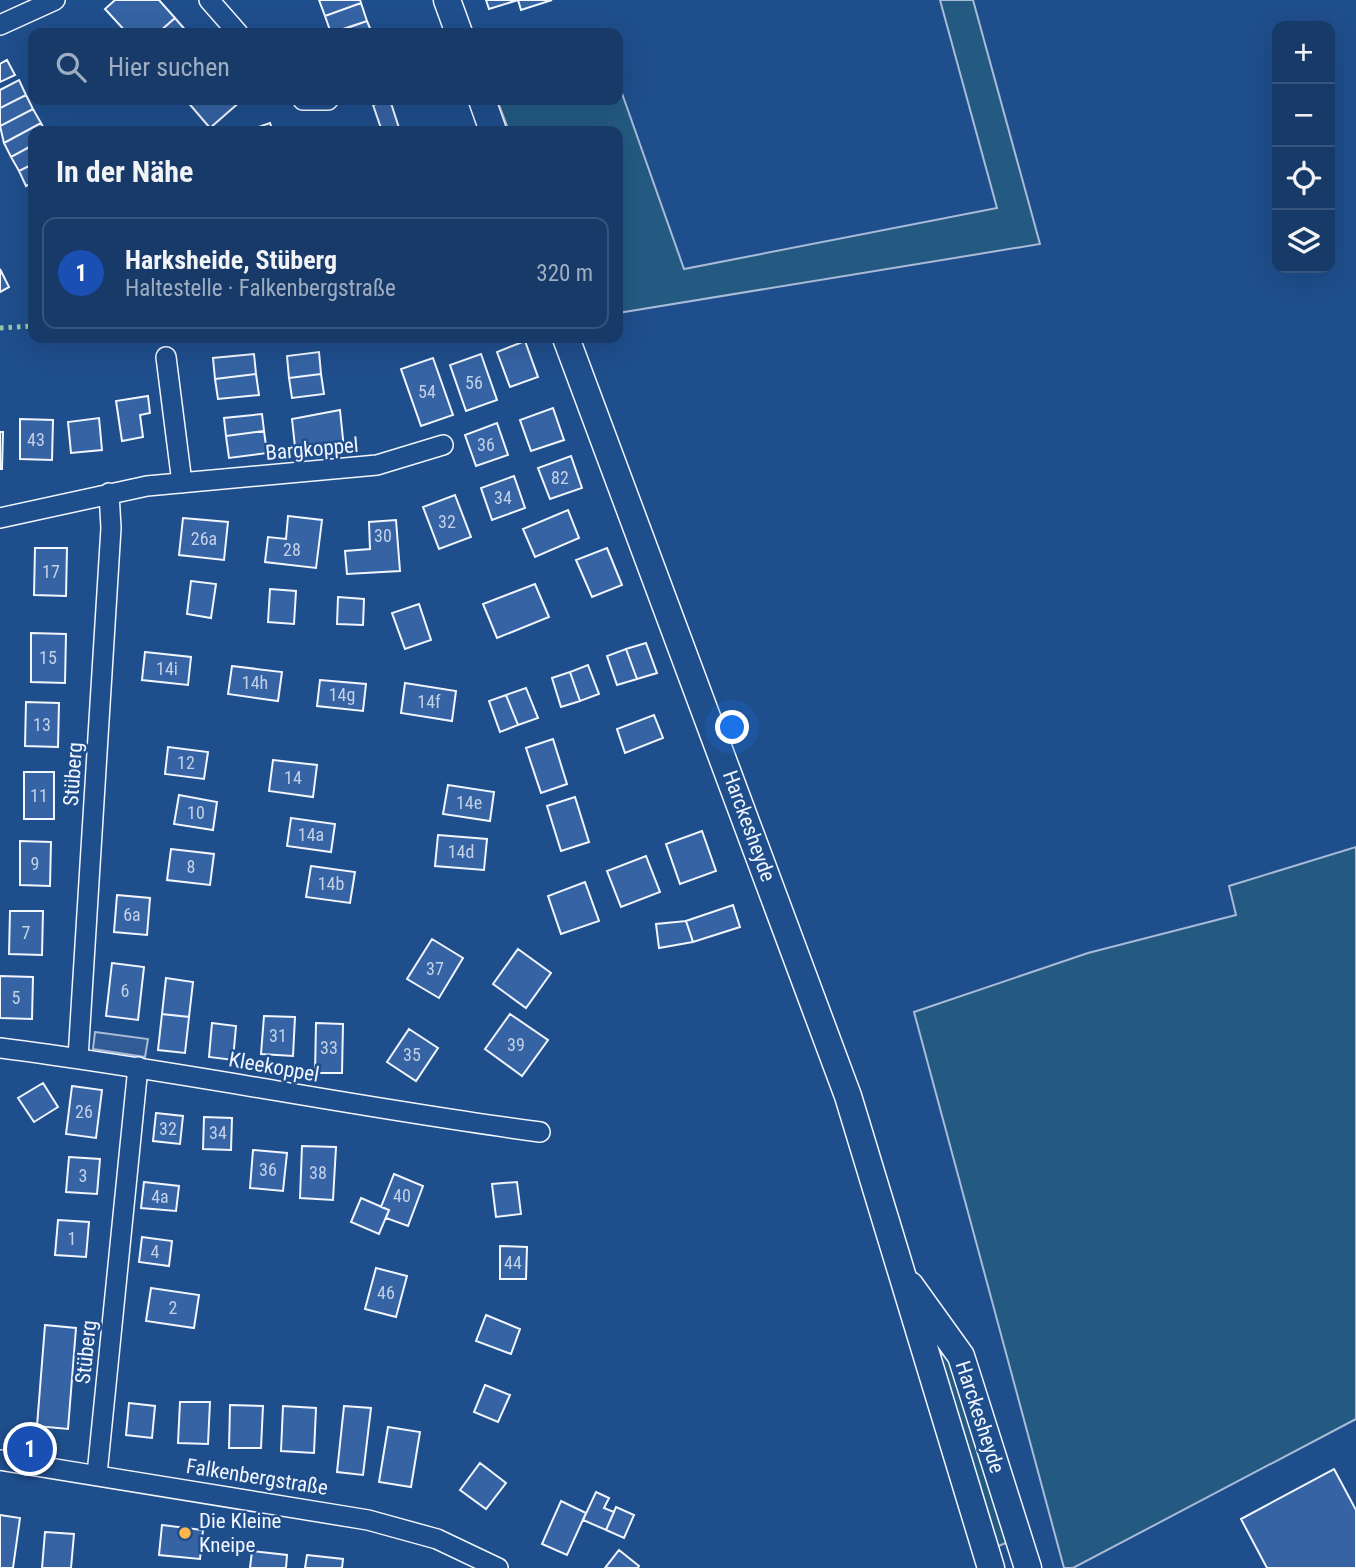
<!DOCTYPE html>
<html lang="de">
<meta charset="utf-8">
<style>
:root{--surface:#173a69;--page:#20416f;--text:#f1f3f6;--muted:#9eadc0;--line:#36547d;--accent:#e69b98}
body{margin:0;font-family:"Roboto Condensed",sans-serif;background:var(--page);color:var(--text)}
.controls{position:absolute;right:21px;top:21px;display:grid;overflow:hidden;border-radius:14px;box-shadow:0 7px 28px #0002}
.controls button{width:63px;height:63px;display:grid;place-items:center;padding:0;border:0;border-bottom:2px solid var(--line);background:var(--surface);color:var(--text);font:35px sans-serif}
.you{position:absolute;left:733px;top:728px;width:24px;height:24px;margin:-18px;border:5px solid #fff;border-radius:50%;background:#1a73e8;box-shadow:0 0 0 10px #1a73e833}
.badge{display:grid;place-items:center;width:46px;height:46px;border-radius:50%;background:var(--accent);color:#fff;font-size:23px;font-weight:700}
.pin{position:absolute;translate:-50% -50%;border:4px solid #fff;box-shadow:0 2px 7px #0006}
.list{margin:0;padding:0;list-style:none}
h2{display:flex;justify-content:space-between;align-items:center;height:91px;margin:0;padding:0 28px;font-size:30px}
h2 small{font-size:23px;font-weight:400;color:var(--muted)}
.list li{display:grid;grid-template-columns:46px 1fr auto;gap:21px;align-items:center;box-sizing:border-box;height:112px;margin:0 14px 14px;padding:0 14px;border:2px solid var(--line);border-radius:14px}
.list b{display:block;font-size:26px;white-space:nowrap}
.list p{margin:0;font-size:23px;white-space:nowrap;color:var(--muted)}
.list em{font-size:23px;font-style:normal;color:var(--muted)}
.icon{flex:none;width:38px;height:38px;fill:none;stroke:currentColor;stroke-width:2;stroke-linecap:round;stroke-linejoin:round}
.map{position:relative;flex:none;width:1356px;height:1568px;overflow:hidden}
.search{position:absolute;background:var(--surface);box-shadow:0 7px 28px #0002;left:28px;top:28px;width:595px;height:77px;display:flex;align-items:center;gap:18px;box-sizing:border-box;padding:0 24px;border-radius:14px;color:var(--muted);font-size:26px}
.panel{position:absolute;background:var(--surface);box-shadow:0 7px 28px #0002;left:28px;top:126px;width:595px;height:217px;border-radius:14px}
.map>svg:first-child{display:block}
</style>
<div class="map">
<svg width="1356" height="1568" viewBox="0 0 1356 1568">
<rect width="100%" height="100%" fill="#1f4e8c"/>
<!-- green -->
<path fill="#245a82" stroke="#a8bbd7" stroke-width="2" d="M940,0h33l67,244 -422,69v-182h-109l-11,-29 120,-2v-18l66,187 313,-61z
M1356,847v572l-283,149h-9l-150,-556 174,-59 148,-38 -7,-29z
M942,1351l13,9 56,181 -15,6 -56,-183z"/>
<!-- parking -->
<path fill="#305b95" stroke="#a8bbd7" stroke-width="2" d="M95,1032l53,7 -3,18 -52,-8z"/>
<!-- building -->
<path fill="#3563a3" stroke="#f2f6ff" stroke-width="2" d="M115,0h44l16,18 -17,15h-31l-22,-24z
M319,0h41l1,3 -36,13z
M486,0h66l-31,10 -3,-10 -29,9z
M361,3l6,18 -36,12 -6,-17z
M175,18l13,15h-30z
M367,21l5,12h-39z
M7,60l8,15 -15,7v-18z
M19,80l7,15 -26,13v-18z
M26,95l7,14 -33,17v-18z
M186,100h56l-32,28z
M390,100l10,31h-18l-9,-26z
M33,109l8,14 -37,20 -4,-17z
M41,123l4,8h-12v14l-22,12 -7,-14z
M270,123l3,8h-26z
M33,145v19l-14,7 -8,-14z
M33,164v18l-7,4 -7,-15z
M0,269l9,18 -9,5z
M525,341l13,36 -28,10 -13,-35z
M319,352l2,22 -32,4 -2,-22z
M254,354l2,20 -41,5 -2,-21z
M481,354l16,46 -31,11 -16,-46z
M433,358l20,57 -32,11 -20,-57z
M256,374l3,21 -41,4 -3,-20z
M321,374l3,20 -32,4 -3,-20z
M148,396l2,17 -10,2 3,22 -21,4 -6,-40z
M553,408l11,32 -33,11 -11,-31z
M340,410l4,39 -48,7 -4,-37z
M262,414l2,17 -38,5 -2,-18z
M99,418l3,32 -31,3 -3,-31z
M20,419l33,1 -1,40 -32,-1z
M497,423l11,32 -32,11 -11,-31z
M264,431l3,22 -38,5 -3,-22z
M0,432h3l-1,37h-2z
M571,456l11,32 -32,11 -12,-31z
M514,476l11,32 -33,12 -11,-32z
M455,495l16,42 -32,12 -16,-42z
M568,510l11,28 -44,19 -12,-28z
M288,516l34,4 -6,48 -51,-6 3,-25 18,2z
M183,518l45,4 -4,38 -45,-5z
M396,520l4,51 -53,3 -2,-23 25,-2 -1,-27z
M35,548h32l-1,48 -32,-1z
M607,548l15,37 -30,12 -16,-37z
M191,581l25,3 -5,34 -24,-4z
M535,584l14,33 -52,21 -14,-34z
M270,589l26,2 -2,33 -26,-2z
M338,597l26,2 -1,26 -26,-1z
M419,604l12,36 -26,9 -13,-36z
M31,633l35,1 -1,49 -34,-1z
M646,643l11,30 -20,6 -11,-30z
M626,649l11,30 -20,6 -10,-29z
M145,652l46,5 -3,28 -46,-5z
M588,665l11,29 -19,7 -10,-29z
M232,666l50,6 -4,29 -50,-7z
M570,672l10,29 -19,6 -9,-29z
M320,680l46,4 -3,27 -46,-5z
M405,683l51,8 -4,30 -51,-8z
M526,688l12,30 -20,7 -12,-30z
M506,695l12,30 -18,7 -11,-31z
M26,702l33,1 -1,44 -33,-1z
M654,715l9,23 -38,15 -8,-24z
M553,739l14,45 -26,9 -15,-45z
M168,747l40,5 -4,27 -39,-5z
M273,760l44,5 -4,32 -44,-6z
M24,772h30v47h-30z
M448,785l46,7 -4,29 -47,-7z
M179,795l38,7 -4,28 -39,-6z
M575,797l14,45 -28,9 -14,-45z
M291,818l44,6 -4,28 -44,-6z
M702,831l14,40 -36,13 -14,-40z
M438,835l49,4 -3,31 -49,-4z
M20,841l31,1 -1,44 -30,-1z
M171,849l43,5 -4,31 -43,-5z
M646,856l14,36 -39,15 -14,-36z
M311,866l44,6 -5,31 -44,-6z
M585,882l14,39 -38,13 -13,-38z
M117,895l33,3 -3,37 -33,-3z
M733,905l7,22 -47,15 -7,-21z
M10,911h33l-1,44 -33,-1z
M686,921l7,21 -34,6 -3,-24z
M432,939l31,19 -24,40 -32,-19z
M518,949l33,24 -25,35 -33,-24z
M112,963l32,4 -6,53 -32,-4z
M0,976l33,1 -1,42 -32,-1z
M166,978l27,4 -4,35 -27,-3z
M162,1014l27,3 -4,36 -27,-3z
M510,1014l38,26 -26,36 -37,-27z
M264,1016l31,1 -2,39 -32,-2z
M212,1023l24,3 -3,34 -24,-3z
M316,1023l27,1 -1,49h-27z
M409,1029l29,19 -22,33 -29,-19z
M43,1083l15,24 -24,15 -16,-24z
M72,1086l30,4 -6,48 -30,-4z
M156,1113l27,3 -3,28 -27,-3z
M204,1117l28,1 -1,32 -28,-1z
M302,1146l34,1 -3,53 -33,-2z
M253,1150l34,3 -4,38 -33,-3z
M69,1157l31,2 -3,35 -31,-2z
M394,1174l29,12 -15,40 -22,-8 3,-8 -8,-3z
M144,1182l35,4 -3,25 -35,-3z
M517,1182l4,32 -25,3 -4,-33z
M361,1198l28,12 -10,24 -28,-12z
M58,1220l31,2 -3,35 -31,-2z
M142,1237l30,4 -3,25 -30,-4z
M500,1246l27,1 -1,32h-26z
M376,1268l31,8 -11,41 -31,-8z
M151,1288l48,7 -5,33 -48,-7z
M486,1315l34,14 -9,25 -35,-13z
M45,1325l31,3 -8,101 -31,-3z
M485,1385l25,10 -12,27 -24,-10z
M180,1402h30l-2,42 -30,-1z
M129,1403l26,3 -3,32 -26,-3z
M230,1405l33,1 -2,42h-32z
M283,1406l33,2 -2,45 -33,-2z
M344,1406l27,2 -8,67 -26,-3z
M388,1427l32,5 -9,55 -32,-5z
M480,1463l26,20 -20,26 -26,-19z
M1334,1469l22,41v58h-89l-26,-49z
M596,1492l13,6 -5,10 10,4 -8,18 -23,-10z
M561,1501l25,12 -19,42 -25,-11z
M616,1507l18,8 -10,23 -18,-8z
M0,1515l20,3 -7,50h-13z
M162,1525l41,5 -3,29 -41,-4z
M45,1532l29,2 -3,34h-29z
M619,1550l20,16 -1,2h-33z
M252,1551l35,4 -1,13h-36z
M307,1555l36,4 -1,9h-37z"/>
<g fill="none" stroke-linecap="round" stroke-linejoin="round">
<defs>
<path id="minor" d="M209,0l29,33
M0,25l55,-25
M303,100h25
M166,357l16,126
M0,518l147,-32 230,-21 66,-20
M0,1048c181,23 359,60 540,84
M78,1058l33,-530 -2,-35
M0,1460l368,60 69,19 61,29
M97,1474l41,-407"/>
<path id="secondary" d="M447,0l12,33
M482,100l11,31
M566,338l282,758 143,472
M910,1285l51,71 67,212"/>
</defs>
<!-- minor casing -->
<use href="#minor" stroke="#f2f6ff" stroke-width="22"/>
<!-- secondary casing -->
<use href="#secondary" stroke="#f2f6ff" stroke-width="29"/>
<!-- minor -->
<use href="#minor" stroke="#1f4e8c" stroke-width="19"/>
<!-- secondary -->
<use href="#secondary" stroke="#1f4e8c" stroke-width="26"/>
<!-- hedge -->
<path stroke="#97c8a6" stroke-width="5" stroke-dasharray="3.5 5" stroke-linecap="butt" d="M0,328l33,-2"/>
</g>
<!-- markers -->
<circle fill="#ffb74d" stroke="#1f4e8c" stroke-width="2.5" cx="185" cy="1533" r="7"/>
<g text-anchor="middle" stroke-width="5" stroke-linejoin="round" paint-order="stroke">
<!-- number labels -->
<g font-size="18" fill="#c3d1e8">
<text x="474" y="389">56</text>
<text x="427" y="398">54</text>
<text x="36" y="446">43</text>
<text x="486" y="451">36</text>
<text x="560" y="484">82</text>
<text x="503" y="504">34</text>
<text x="447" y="528">32</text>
<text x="383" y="542">30</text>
<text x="204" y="545">26a</text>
<text x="292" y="556">28</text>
<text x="51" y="578">17</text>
<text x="48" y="664">15</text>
<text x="167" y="675">14i</text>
<text x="255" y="689">14h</text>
<text x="342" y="701">14g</text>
<text x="429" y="708">14f</text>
<text x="42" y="731">13</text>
<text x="186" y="769">12</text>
<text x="293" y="784">14</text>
<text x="39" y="802">11</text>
<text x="469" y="809">14e</text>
<text x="196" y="819">10</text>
<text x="311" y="841">14a</text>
<text x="461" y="858">14d</text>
<text x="35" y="870">9</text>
<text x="191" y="873">8</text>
<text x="331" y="890">14b</text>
<text x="132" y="921">6a</text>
<text x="26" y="939">7</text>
<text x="435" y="975">37</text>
<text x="125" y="997">6</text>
<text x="16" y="1004">5</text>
<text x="278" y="1042">31</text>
<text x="516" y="1051">39</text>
<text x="329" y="1054">33</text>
<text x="412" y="1061">35</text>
<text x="84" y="1118">26</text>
<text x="168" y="1135">32</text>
<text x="218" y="1139">34</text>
<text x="268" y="1176">36</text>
<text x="318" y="1179">38</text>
<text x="83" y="1182">3</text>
<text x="402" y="1202">40</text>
<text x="160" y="1203">4a</text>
<text x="72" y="1245">1</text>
<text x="155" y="1258">4</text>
<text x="513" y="1269">44</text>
<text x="386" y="1299">46</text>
<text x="173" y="1314">2</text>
</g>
<!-- street labels -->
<g font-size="21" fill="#f2f6ff" stroke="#1f4e8c">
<text transform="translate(312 449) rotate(-5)" y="7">Bargkoppel</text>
<text transform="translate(73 774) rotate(-86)" y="7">Stüberg</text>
<text transform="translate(749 826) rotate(70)" y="7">Harckesheyde</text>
<text transform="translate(274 1067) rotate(10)" y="7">Kleekoppel</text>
<text transform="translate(86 1352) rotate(-84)" y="7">Stüberg</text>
<text transform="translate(980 1417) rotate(72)" y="7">Harckesheyde</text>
<text transform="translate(257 1477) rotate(9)" y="7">Falkenbergstraße</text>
</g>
<!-- poi labels -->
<g font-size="21" fill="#f2f6ff" stroke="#1f4e8c" text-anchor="start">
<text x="199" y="1528">Die Kleine<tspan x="199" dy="24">Kneipe</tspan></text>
</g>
</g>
</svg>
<div class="controls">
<button>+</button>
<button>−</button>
<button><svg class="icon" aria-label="locate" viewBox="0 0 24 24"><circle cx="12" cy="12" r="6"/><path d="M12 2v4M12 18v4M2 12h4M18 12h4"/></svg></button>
<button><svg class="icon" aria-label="layers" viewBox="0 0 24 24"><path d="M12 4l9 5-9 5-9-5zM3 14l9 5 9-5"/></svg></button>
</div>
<div class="you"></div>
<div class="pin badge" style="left:30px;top:1449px;background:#1a4fb4">1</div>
<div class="search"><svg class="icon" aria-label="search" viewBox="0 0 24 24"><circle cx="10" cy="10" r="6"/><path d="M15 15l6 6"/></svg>Hier suchen</div>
<section class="panel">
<h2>In der Nähe<small></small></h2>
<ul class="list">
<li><span class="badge" style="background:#1a4fb4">1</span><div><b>Harksheide, Stüberg</b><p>Haltestelle · Falkenbergstraße</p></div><em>320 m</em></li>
</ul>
</section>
</div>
